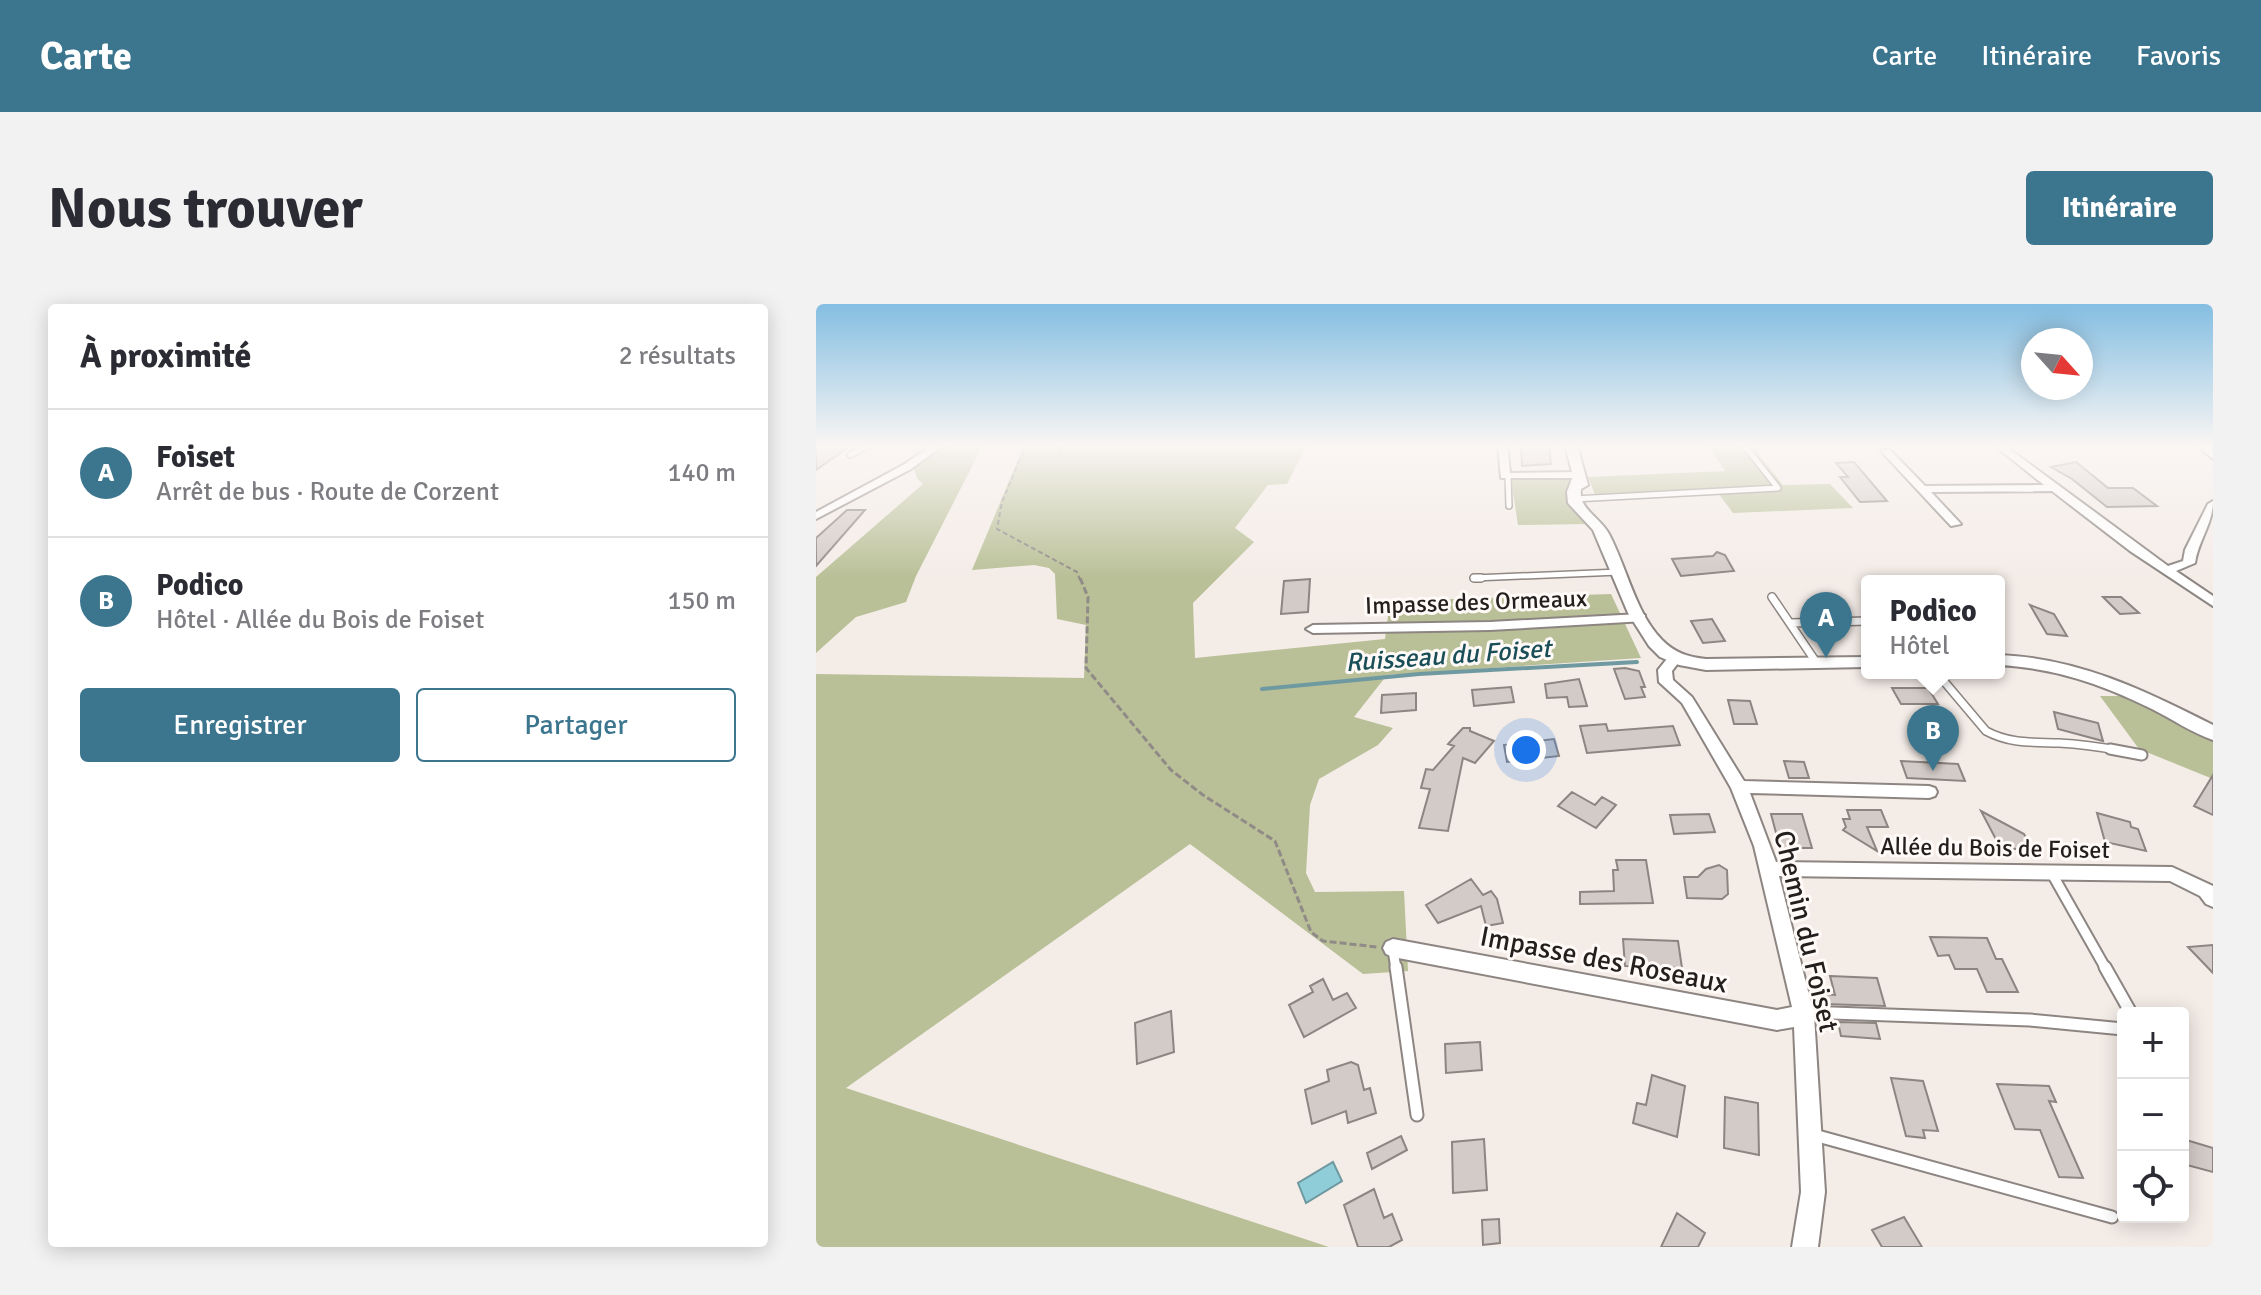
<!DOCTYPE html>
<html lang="fr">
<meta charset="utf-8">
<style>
:root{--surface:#fff;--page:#f2f2f3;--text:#2b2b33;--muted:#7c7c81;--line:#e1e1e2;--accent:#3b758e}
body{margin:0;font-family:Signika,sans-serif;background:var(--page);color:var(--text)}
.controls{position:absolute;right:24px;bottom:24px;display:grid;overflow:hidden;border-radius:8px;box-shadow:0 4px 20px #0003}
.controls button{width:72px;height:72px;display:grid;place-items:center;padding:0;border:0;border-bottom:2px solid var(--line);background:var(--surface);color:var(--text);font:40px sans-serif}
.compass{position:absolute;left:1205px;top:24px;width:72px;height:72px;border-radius:50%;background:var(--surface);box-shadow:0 4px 20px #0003;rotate:117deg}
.you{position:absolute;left:710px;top:446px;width:28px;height:28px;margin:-20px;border:6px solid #fff;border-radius:50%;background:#1a73e8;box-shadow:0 0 0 12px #1a73e833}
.badge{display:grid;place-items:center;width:52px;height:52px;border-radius:50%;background:var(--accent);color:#fff;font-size:26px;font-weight:700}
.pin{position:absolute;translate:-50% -66px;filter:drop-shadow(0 2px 4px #0008)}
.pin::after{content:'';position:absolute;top:42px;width:28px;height:24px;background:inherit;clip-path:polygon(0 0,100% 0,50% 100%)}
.popup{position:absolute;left:1045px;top:271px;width:144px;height:104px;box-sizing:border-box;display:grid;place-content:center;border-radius:8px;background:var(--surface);filter:drop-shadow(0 2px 6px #0005);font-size:26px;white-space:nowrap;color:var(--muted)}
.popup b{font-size:30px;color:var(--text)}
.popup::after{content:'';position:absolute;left:50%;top:100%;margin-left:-16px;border:16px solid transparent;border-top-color:var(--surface)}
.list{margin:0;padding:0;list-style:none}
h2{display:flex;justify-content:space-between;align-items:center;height:104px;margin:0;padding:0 32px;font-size:34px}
h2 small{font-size:26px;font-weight:400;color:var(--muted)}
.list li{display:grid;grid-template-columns:52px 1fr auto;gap:24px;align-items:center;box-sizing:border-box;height:128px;padding:0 32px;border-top:2px solid var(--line)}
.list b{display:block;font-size:30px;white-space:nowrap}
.list p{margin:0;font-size:26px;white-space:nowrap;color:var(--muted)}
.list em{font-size:26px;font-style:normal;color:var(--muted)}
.actions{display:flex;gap:16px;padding:24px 32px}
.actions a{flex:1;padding:18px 0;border:2px solid var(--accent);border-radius:8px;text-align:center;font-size:28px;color:var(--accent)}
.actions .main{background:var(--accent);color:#fff}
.icon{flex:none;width:44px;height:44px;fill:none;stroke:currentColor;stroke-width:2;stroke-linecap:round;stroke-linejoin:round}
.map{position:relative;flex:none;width:1397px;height:943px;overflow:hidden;border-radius:8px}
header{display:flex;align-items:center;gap:48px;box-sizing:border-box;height:112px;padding:0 40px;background:var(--accent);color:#fff}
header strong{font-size:38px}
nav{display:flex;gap:44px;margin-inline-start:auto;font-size:28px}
.intro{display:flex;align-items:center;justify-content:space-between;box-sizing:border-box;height:192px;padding:0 48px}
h1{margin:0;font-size:56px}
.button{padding:20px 36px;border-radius:8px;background:var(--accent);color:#fff;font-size:28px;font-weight:700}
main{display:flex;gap:48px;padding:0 48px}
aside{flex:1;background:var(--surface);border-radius:8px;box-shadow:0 4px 20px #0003}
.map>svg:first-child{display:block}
</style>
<header>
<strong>Carte</strong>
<nav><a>Carte</a><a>Itinéraire</a><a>Favoris</a></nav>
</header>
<div class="intro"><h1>Nous trouver</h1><a class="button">Itinéraire</a></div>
<main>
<aside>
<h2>À proximité<small>2 résultats</small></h2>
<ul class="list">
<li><span class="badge">A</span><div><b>Foiset</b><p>Arrêt de bus · Route de Corzent</p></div><em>140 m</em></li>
<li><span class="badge">B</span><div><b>Podico</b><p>Hôtel · Allée du Bois de Foiset</p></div><em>150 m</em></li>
</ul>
<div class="actions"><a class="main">Enregistrer</a><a>Partager</a></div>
</aside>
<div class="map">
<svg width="1397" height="943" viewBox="0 0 1397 943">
<rect width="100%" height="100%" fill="#f4ece7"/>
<!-- green -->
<path fill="#b9c097" d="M120,141h47l-67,131 -10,26 -50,15 -40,36v-76l107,-93 -6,-6 -5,-15z
M208,141h283l-20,39 -19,1 -33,43 19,14 -61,61 2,55 190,-19 5,-38 221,-7 30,64 -254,17 -33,42 39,11 -15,17 -59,34 -9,26 -4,68 9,19 89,-1 4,80 -45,3 -173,-130 -344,244 483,159h-513v-573l268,4 2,-53 -29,-6 -2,-45 -6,-6 -15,-3 -62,5z
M892,141h43l32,40 47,-1 23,24 -120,5 -15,-20 -123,2 -7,-18 137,-6z
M752,174l20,46 -70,1 -7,-45z
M1284,392h31l82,43v40l-74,-30z"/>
<!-- water -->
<path fill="#8fcdd9" stroke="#6e99a1" stroke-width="2" d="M517,858l9,19 -36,22 -8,-20z"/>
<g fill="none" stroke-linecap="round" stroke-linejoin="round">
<!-- stream -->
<path stroke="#6e99a1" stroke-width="4" d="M446,385l157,-15 218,-12"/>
</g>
<!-- building -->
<path fill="#d3cbc7" stroke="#8d8581" stroke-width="2" d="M0,140h37l-37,26z
M705,140l28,2 2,18 -29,2z
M1038,158l33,39 -27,1 -20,-25h8l-12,-14z
M1260,158l32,26h25l24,18 -50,1 -35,-28 -21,-12z
M31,206h18l-49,56v-28z
M901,248l8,3 9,16 -53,5 -9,-17 41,-3z
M494,275l-2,33 -27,2 3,-33z
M1287,293h18l18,16 -19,1z
M1214,301l24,9 13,22 -20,-2z
M896,315l13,22 -22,2 -12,-22z
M809,364l14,3 6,16h-4l4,10 -20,2 -11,-30z
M763,375l8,27 -18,1 -2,-10 -20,1 -2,-14z
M695,383l3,15 -40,4 -2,-16z
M1076,384h36l10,16h-37z
M600,389v17l-35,3 1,-18z
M912,396l22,1 7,23h-23z
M1238,408l44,11 5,18 -45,-12z
M790,420l2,7 65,-5 7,19 -93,8 -7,-27z
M647,424h7v3l24,10 -19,22 -12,-5 -15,73 -29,-3 11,-39 -9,-1 5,-19 7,1 21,-24 -6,-2z
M738,435l5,17 -52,6 -3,-17z
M968,457l20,1 5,16h-20z
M1085,457l57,3 7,17 -58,-3z
M1397,471v40l-19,-9z
M756,488l23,13 7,-8 14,8 -20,23 -38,-22z
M1031,506h34l7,17h-21l10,24 -34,-21 3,-3 -3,-8h7z
M1165,507l43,23 9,17 -33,-4z
M1281,509l33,9 1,5 7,2 8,22 -41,-9z
M893,510l6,18 -41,2 -4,-19z
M955,510h31l10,34h-32z
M800,556h30l7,43 -73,1v-12l34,-1 -1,-21h5z
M903,561l8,5 1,24 -6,5 -35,-1 -3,-21h14l8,-8z
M655,575l12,16 8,-4 6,8 6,24 -17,3 -5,-20 -43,17 -12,-18z
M1114,633l57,1 9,21h6l16,33h-31l-10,-23h-22l-6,-14 -11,1z
M807,635l55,2 4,27 -57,-2z
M1397,641v28l-25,-26z
M1014,672l47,2 8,28 -61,-2 -3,-10 14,1z
M507,675l10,21 14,-7 9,15 -52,29 -15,-32 24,-13 -3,-6z
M355,707l3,41 -37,12 -2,-41z
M1022,718l38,1 4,16 -39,-3z
M664,738l2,28 -36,3 -1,-29z
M535,758l7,3 6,25 6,-2 6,25 -28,10 -2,-12 -34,13 -7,-34 24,-9 -2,-11z
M836,771l33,11 -8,51 -44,-14 4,-20 9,2z
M1075,774l32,3 15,50 -15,-1 2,8 -19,-2z
M1181,780l52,2 7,16 -7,-1 34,77 -24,-1 -19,-47 -25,-1z
M909,793l33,6 1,52 -35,-7z
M585,832l6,14 -35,19 -5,-16z
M668,835l3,51 -34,3 -1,-51z
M1367,835l30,9v24l-30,-8z
M558,885l10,29 8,-4 10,26 -13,7h-31l-14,-42z
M861,909l28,20 -7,14h-37z
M1088,913l18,30h-40l-10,-17z
M683,915l1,24 -17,2 -1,-25z"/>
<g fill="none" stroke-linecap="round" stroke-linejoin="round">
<defs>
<path id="service-far3" d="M34,151l20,-10
M692,172l1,30
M758,195l204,-11 -34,-43
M658,274l145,-6"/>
<path id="service-far2" d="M658,274h7
M956,293l44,65
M975,319l76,-2
M1121,369l49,58c24,13 47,11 73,12 21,1 42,4 63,8"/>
<path id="service-far1" d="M1294,445l32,6
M1235,568l55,97
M577,646l3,19"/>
<path id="service" d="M580,663l21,148
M1289,663l26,46
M988,708l226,8 93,9
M998,831l298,82"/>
<path id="minor" d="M117,141h11l-33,24 -95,50v-7l87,-47z
M682,141h9l3,28 70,-1 5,3 -5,3h-79z
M1178,141h10l164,121 15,-5 2,-11 23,-46 5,-3c0,23 -15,40 -18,62l-19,8 37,25v10l-83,-55 -78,-60 -121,1 30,32 -10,2 -70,-75 8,-2 36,37 119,-1z
M1381,141h9l7,6v8z
M824,310l5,1v6l-155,9 -177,3 -7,-4 7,-4 177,-3z
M859,350l7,4 -10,13 1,9 19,17 52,84 185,5 6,2 2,4 -2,4 -6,2 -179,-5 26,69 396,5 41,19v21l-7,-3 -6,-8 -30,-15 -391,-5 35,139 11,177 -7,55h-26l9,-55 -7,-165 -17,3 -384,-73 -7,-3 -3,-6 3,-6 7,-3 384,71 15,-3 -38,-161 -23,-58 -49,-85 -23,-21 -1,-12 12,-15z"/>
<path id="tertiary" d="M749,141h12l11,40 -7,4c-3,20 19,28 28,45 18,34 26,78 53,106 13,13 26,17 44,19l161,-2v10l-161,3 -27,-5 -19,-8 -11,-11 -21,-33 -35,-83 -25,-27 -1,-11 6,-16z
M1183,351c79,3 145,35 214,70v15c-21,-7 -41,-21 -61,-31 -50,-25 -97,-41 -153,-44z"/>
</defs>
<!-- service-far3 casing -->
<use href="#service-far3" stroke="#8c8581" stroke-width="8"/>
<!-- service-far2 casing -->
<use href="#service-far2" stroke="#8c8581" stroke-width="10"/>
<!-- service-far1 casing -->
<use href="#service-far1" stroke="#8c8581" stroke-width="13"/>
<!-- service casing -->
<use href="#service" stroke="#8c8581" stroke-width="15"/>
<!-- minor casing -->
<use href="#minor" stroke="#8c8581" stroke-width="4"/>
<!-- tertiary casing -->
<use href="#tertiary" stroke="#8c8581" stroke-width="4"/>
<!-- path-far1 -->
<path stroke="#918b88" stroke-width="2" stroke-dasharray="5 3" stroke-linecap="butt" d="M210,141l-24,57 -5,27 80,43 3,8
M244,152l2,-11"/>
<!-- path -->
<path stroke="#918b88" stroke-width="3" stroke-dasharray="7 3" stroke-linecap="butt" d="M264,274l8,19 -2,71 85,102 32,25 72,46 36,91 12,9 54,6"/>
<!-- service-far3 -->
<use href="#service-far3" stroke="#fff" stroke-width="5"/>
<!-- service-far2 -->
<use href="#service-far2" stroke="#fff" stroke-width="7"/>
<!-- service-far1 -->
<use href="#service-far1" stroke="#fff" stroke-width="9"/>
<!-- service -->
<use href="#service" stroke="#fff" stroke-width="11"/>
<!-- minor -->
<use href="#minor" fill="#fff" fill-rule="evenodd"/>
<!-- tertiary -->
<use href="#tertiary" fill="#fff" fill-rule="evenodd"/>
</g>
<!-- sky -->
<linearGradient id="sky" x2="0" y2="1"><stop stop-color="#84bee2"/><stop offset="0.52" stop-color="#faf6f4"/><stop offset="1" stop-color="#faf6f4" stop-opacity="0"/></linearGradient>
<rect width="1397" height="273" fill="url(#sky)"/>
<g text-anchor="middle" stroke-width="6" stroke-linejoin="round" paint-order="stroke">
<!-- street labels -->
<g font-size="24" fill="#221f1e" stroke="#fffaf7">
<text transform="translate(660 298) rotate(-2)" y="8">Impasse des Ormeaux</text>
<text transform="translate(1179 544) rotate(1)" y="8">Allée du Bois de Foiset</text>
</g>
<!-- water labels -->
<g font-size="26" font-style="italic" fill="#194e58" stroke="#fffaf7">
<text transform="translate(632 351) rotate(-4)" y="9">Ruisseau du Foiset</text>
</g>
<!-- near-street labels -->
<g font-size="28" fill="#221f1e" stroke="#fffaf7">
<text transform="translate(991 627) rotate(77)" y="10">Chemin du Foiset</text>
<text transform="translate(788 655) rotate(11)" y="10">Impasse des Roseaux</text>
</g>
</g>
</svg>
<div class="controls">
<button>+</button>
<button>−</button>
<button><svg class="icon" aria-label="locate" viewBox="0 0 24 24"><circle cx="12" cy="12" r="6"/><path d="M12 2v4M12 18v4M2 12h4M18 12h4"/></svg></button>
</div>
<svg class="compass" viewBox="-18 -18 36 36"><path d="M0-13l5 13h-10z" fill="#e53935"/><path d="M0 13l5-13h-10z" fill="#7c7c81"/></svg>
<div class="you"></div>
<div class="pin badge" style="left:1010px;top:354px">A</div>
<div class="pin badge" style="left:1117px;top:467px">B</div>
<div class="popup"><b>Podico</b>Hôtel</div>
</div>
</main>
